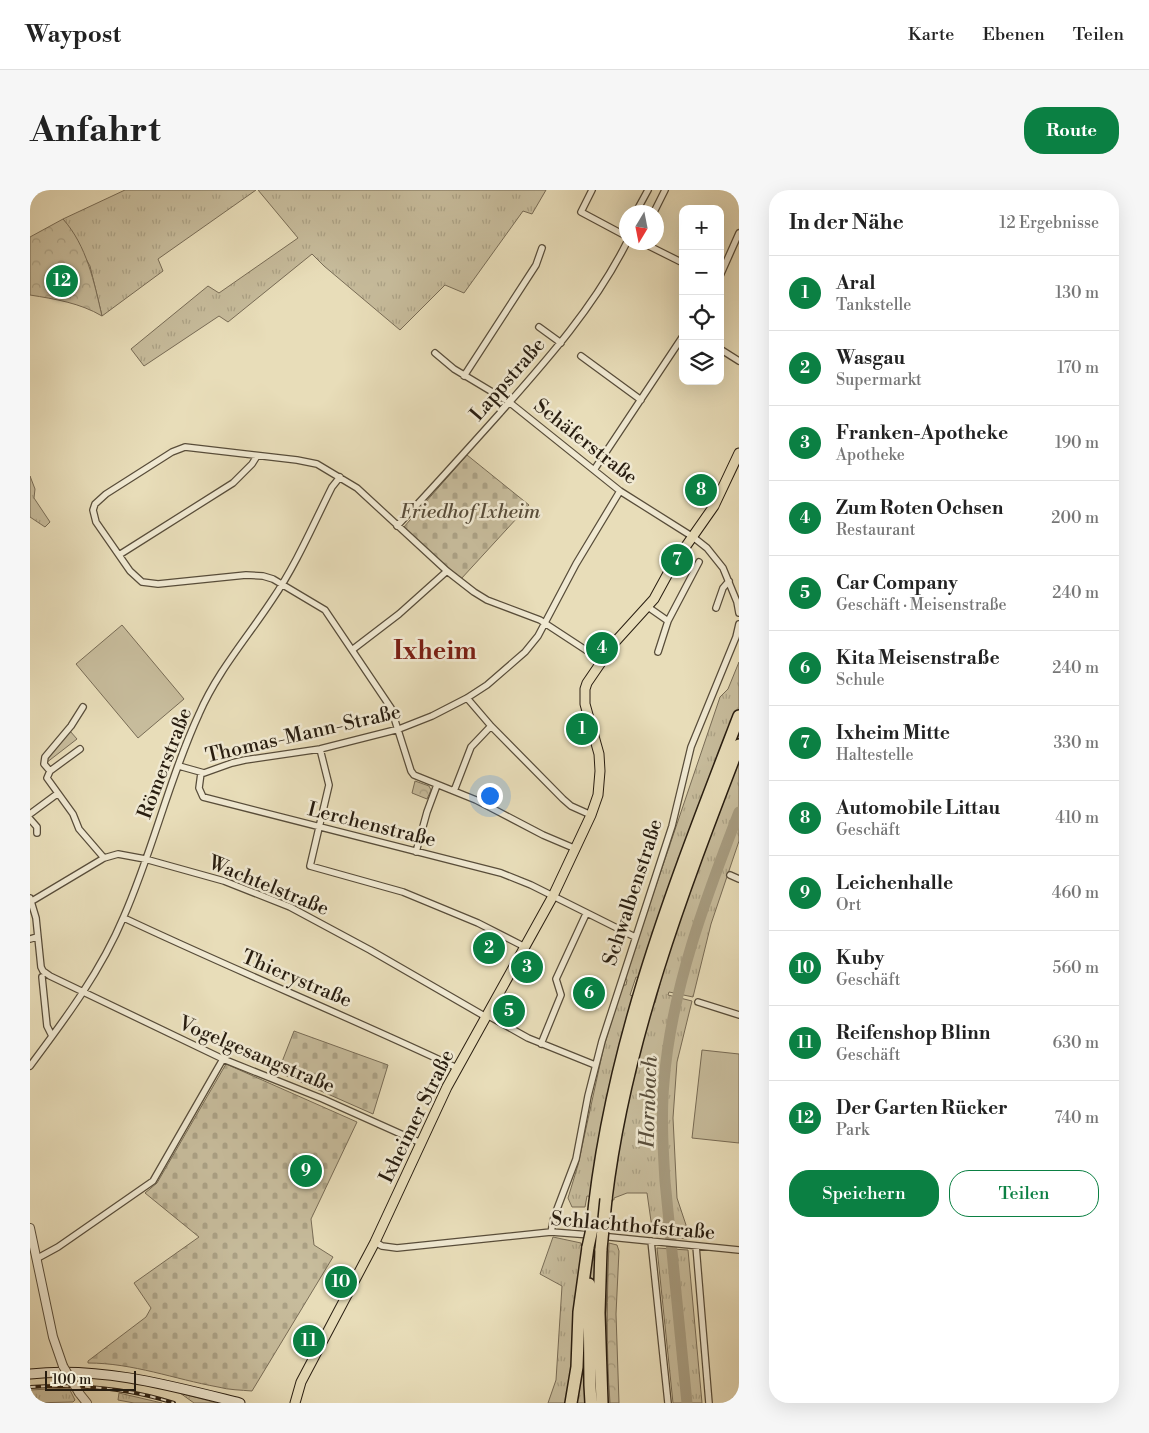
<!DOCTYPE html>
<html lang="de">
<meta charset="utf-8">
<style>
:root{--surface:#fff;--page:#f6f6f6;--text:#222;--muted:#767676;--line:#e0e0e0;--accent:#0b8043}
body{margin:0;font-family:"Libre Bodoni",serif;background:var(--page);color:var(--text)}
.controls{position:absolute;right:15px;top:15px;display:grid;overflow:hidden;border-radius:10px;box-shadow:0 5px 20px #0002}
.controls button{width:45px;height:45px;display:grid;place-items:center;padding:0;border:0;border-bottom:1px solid var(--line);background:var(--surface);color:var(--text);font:25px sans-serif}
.compass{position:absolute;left:589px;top:15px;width:45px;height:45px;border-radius:50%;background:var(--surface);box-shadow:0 5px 20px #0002;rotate:190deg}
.scale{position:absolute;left:15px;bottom:12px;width:91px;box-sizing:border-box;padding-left:5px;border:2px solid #281d10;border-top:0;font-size:14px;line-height:18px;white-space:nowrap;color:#281d10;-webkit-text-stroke:4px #f0e9d2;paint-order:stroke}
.you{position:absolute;left:459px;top:605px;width:18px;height:18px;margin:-12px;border:4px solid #fff;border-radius:50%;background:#1a73e8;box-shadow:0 0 0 8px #1a73e833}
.badge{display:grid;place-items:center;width:32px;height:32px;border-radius:50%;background:var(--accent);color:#fff;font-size:16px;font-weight:700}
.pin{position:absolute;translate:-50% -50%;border:2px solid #fff;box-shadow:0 1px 5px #0006}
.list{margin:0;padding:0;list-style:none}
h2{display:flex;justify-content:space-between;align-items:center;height:65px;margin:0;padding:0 20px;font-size:21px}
h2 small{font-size:16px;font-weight:400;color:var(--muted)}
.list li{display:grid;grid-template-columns:32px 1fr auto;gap:15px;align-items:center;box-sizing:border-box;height:75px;padding:0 20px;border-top:1px solid var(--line)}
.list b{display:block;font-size:19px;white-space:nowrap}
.list p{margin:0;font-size:16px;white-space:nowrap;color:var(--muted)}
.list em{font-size:16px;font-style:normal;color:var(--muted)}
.actions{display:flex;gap:10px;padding:15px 20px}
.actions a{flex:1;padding:11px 0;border:1px solid var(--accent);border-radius:20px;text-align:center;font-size:18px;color:var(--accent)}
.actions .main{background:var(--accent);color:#fff}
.icon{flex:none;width:28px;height:28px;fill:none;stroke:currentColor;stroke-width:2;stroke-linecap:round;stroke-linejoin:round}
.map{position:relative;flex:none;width:709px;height:1213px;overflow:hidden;border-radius:20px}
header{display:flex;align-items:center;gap:30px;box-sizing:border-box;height:70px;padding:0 25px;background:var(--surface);border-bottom:1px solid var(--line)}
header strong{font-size:24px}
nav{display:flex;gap:28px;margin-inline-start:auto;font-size:18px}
.intro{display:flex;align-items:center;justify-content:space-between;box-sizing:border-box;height:120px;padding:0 30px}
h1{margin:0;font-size:35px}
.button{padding:12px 22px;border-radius:20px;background:var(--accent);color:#fff;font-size:18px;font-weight:700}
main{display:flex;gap:30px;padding:0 30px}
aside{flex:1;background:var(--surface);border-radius:20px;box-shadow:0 5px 20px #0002}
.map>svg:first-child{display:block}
</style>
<header>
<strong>Waypost</strong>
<nav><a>Karte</a><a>Ebenen</a><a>Teilen</a></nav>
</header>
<div class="intro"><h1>Anfahrt</h1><a class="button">Route</a></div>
<main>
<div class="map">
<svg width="709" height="1213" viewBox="0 0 709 1213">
<defs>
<pattern id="grass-tufts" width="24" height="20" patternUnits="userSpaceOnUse" patternTransform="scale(1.25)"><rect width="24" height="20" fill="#c7bc9c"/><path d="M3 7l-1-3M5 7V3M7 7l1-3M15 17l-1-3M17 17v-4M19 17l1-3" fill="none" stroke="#aba185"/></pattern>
<pattern id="forest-crowns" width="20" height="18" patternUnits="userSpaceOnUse" patternTransform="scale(1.25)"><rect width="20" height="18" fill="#c7bc9c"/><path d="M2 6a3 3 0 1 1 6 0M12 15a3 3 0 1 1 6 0" fill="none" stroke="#aba185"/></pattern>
<pattern id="cemetery-stones" width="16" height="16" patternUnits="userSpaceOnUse" patternTransform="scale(1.25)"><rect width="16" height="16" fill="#c7bc9c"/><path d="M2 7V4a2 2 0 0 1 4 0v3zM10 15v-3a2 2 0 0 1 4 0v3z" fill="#aba185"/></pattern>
</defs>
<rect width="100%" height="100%" fill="#e8ddb9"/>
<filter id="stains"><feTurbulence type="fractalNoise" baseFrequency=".004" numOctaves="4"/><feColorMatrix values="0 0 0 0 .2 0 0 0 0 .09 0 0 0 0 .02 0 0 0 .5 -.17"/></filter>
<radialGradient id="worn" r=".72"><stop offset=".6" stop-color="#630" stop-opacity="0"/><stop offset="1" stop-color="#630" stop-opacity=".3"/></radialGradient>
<!-- grass -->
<path fill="url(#grass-tufts)" stroke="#786c56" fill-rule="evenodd" d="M95,0h131l-98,69 5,12 -61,45 -12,-50 -27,-47z
M228,0h288l-14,24 -9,-3 -59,82 -19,-8 -45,45 -76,-64 -12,-12 -84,68 -9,-6 -75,50 -13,-17 77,-63 11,7 79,-55z
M0,286l5,13 -1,9 16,24 -5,5 -15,-10z
M709,472v179l-28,83 -18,73 -24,-5 -1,3 24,6 -15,61 -4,56 4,80 9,27 1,14 -30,-3 -4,-1 -6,-42h-20l-13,5v2l-27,-4 -2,11h-13l-4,-9 10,-33 26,-119 19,-61h3l1,-5 -2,-3 93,-274 2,-6 8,-8zM606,787l24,7 -5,19 -25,-8z
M523,1047l28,6v3l28,4 -3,65 4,88h-62l8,-23 6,-94 -22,-12z
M627,1058l31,2 14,153h-29z
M39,1198l6,12 -2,2 -43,1v-13z
M89,1203l43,10h-28l-16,-3z
M150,1203l37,10h-23z"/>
<!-- forest -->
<path fill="url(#forest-crowns)" stroke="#786c56" d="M33,29c24,27 31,63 39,97 -22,-13 -47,-17 -72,-21v-58z
M40,541l7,8 -31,24 -1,-3z
M385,591l14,5 2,4 -4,9 -15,-6z
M579,1053l8,2 2,6 -3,63 3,89h-9c-4,-54 -3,-107 -1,-160z"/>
<!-- cemetery -->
<path fill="url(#cemetery-stones)" stroke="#786c56" d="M437,265l62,50 -68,74 -58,-51z
M264,841l94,34 -15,49 -95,-42z
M196,874l131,58 -46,97 3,26 19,12 -81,134c-11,-1 -23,-1 -34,-4 -44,-8 -85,-24 -130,-24v-2l58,-44 5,-9 -17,-25 65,-46 -54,-44 12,-10z"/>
<!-- pitch -->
<path fill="#c7bc9c" stroke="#786c56" d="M92,435l62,74 -46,39 -62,-74z
M672,860l37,4v89l-47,-5z"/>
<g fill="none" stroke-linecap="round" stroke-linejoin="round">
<!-- river -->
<path stroke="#a79c80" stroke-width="11" d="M657,1213l-22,-222c-2,-33 -4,-66 -1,-99 7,-92 42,-185 75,-270"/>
<defs>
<path id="minor" d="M562,0l-11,22 45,24
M606,22l12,-22
M624,22l11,-22
M611,52l42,21
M690,86l19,-43
M509,137l22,16
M690,159l19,12
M405,163l19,16 55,33 111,89 73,46 14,11 16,20 14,34 2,11
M551,166l60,44
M434,186l72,-111 6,-17
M564,280l89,-134
M367,336c35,-37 69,-75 103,-113 47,-53 95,-107 127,-171
M89,365l114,-72 19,-19 5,-8
M618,417l20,14
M686,418l7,-20 6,-7
M322,460l47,-36 48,-43
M628,462l10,-31 31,-59
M437,508l24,28 72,73 8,7 20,9
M50,559l-30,22 -3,7 26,36 6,15 25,29
M290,559l9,36 -19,81 93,26 75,31 47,24
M149,576l25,7 28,-10 13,-3 75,-11 79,-20 33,-13 35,-18 20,-13 38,-33 13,-16 38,-72 44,-73
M20,581l-6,-7 1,-7 26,-31 12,-19
M171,583l-2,15 4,9 298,76 30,12 104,52
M424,601l17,-44 20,-21
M0,624l27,-20
M0,629l7,8v6
M546,659l-33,-14 -67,-35 -62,-25 -3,-4 -20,-63 -66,-98 -52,-31 -10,-3 -17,-1 -88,9 -16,-2 -12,-11 -34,-49 -3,-12 2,-6 11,-10 66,-42 13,-5 112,13 20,4 40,24 90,83 27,21 13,8 53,20 61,40
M386,662l11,-40 10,-27
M700,685l9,4
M0,708l6,20 5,49 2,4 7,5 173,83 100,40 98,44
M2,711l72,-43 14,-4 27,5 79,22 66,26 80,43 116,67
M94,728c110,52 223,98 333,150
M0,749l7,-2
M12,787l5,49 5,10
M668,812l41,13
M457,825l41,23 67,27
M511,854l20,-49 -5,-16 30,-65
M0,876c36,-48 71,-95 94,-150 29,-66 45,-137 75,-202 18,-42 48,-76 73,-114 24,-35 41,-75 60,-113l8,-10
M521,1042l3,-15 22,-58 12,-63 14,-55 70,-215 19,-79 45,-110 3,-13
M570,1046l139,14
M621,1051l17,162
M345,1052l7,4 15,2 154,-16 40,3
M666,1056l13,157
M6,1069l22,-12 95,-66 70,-122"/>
<path id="tertiary" d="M0,1038l23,109 10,29
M49,1203l8,10"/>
<path id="secondary" d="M0,1184c71,-8 142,12 210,29"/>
<path id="primary" d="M265,1213l6,-21 74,-140 72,-155 106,-191 38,-81 7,-20 2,-24 -1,-17 -14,-50v-15l2,-6 28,-41 39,-43 18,-33 42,-60 25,-53"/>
<path id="motorway" d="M576,1009c19,-158 76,-306 133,-454
M562,1039c17,-182 82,-344 147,-513
M571,1059l-2,64 3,90
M559,1094l1,101 1,18
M541,1213l6,-36 2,-55 9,-65"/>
</defs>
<!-- minor casing -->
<use href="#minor" stroke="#584d3a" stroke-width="8"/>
<!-- tertiary casing -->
<use href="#tertiary" stroke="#584d3a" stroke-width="10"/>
<!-- secondary casing -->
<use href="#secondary" stroke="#281d10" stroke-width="11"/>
<!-- primary casing -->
<use href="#primary" stroke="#281d10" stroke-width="11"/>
<!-- motorway casing -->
<use href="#motorway" stroke="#281d10" stroke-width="14"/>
<!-- minor -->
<use href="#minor" stroke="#f0e9d2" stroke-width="5.5"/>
<!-- tertiary -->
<use href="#tertiary" stroke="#f0e9d2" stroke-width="8"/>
<!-- secondary -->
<use href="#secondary" stroke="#f0e9d2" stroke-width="9"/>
<!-- primary -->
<use href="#primary" stroke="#e8ddb9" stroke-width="9"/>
<!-- motorway -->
<use href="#motorway" stroke="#e8ddb9" stroke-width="11"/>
<defs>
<path id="rail" d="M0,1197c49,-3 97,1 144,16"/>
</defs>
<!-- rail casing -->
<use href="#rail" stroke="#281d10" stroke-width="4"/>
<!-- rail -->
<use href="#rail" stroke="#f0e9d2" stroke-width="2" stroke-dasharray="5.5" stroke-linecap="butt"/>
<defs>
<path id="tertiary-bridge" d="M33,1176l16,27"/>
<path id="motorway-bridge" d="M558,1057l4,-18
M571,1059l5,-50"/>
</defs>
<!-- tertiary-bridge casing -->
<use href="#tertiary-bridge" stroke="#584d3a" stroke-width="10" stroke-linecap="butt"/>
<!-- motorway-bridge casing -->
<use href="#motorway-bridge" stroke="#281d10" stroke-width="14" stroke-linecap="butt"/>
<!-- tertiary-bridge -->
<use href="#tertiary-bridge" stroke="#f0e9d2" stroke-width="8"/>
<!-- motorway-bridge -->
<use href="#motorway-bridge" stroke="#e8ddb9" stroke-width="11"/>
</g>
<g text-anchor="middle" stroke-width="5" stroke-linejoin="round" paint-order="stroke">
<!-- street labels -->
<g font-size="20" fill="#281d10" stroke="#f0e9d2">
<text transform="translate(477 189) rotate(-49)" y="7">Lappstraße</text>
<text transform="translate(556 251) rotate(38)" y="7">Schäferstraße</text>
<text transform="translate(273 543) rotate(-13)" y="7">Thomas-Mann-Straße</text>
<text transform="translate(134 573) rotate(-69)" y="7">Römerstraße</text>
<text transform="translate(342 634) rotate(14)" y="7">Lerchenstraße</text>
<text transform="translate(239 695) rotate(22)" y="7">Wachtelstraße</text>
<text transform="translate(602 702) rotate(-72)" y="7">Schwalbenstraße</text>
<text transform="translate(267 788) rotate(23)" y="7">Thierystraße</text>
<text transform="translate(227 864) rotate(23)" y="7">Vogelgesangstraße</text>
<text transform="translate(386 926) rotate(-64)" y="7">Ixheimer Straße</text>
<text transform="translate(603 1035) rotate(5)" y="7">Schlachthofstraße</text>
</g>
<!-- park labels -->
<g font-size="20" font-style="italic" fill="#584d3a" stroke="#f0e9d2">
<text x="440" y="328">Friedhof Ixheim</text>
</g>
<!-- water labels -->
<g font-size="21" font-style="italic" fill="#5b503d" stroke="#f0e9d2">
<text transform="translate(618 912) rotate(-88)" y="7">Hornbach</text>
</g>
<!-- district labels -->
<g font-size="25" font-weight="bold" fill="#7a1f14" stroke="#f0e9d2">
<text x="405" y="469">Ixheim</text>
</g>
</g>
<rect width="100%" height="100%" filter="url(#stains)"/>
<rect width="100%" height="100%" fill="url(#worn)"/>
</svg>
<div class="controls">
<button>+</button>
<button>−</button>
<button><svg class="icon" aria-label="locate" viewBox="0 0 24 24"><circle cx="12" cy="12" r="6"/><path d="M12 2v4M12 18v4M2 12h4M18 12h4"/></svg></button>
<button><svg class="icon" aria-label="layers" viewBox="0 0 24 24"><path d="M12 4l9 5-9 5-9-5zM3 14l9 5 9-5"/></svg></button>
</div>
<svg class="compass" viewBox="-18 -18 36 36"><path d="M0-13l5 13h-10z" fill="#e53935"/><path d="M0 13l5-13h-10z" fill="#767676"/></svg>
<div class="scale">100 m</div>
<div class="you"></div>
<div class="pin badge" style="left:552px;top:539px">1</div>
<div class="pin badge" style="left:459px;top:758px">2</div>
<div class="pin badge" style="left:497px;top:777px">3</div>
<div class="pin badge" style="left:572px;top:458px">4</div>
<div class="pin badge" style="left:479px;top:821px">5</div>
<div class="pin badge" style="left:559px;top:803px">6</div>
<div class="pin badge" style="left:647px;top:370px">7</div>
<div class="pin badge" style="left:671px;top:300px">8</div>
<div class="pin badge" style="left:276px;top:981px">9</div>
<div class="pin badge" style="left:311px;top:1092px">10</div>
<div class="pin badge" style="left:279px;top:1151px">11</div>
<div class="pin badge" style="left:32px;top:91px">12</div>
</div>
<aside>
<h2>In der Nähe<small>12 Ergebnisse</small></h2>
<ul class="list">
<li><span class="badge">1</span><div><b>Aral</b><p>Tankstelle</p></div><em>130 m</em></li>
<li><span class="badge">2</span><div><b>Wasgau</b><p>Supermarkt</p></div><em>170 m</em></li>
<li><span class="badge">3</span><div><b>Franken-Apotheke</b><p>Apotheke</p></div><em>190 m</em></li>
<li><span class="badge">4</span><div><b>Zum Roten Ochsen</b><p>Restaurant</p></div><em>200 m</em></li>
<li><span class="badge">5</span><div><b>Car Company</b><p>Geschäft · Meisenstraße</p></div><em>240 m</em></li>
<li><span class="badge">6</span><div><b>Kita Meisenstraße</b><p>Schule</p></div><em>240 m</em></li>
<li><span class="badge">7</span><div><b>Ixheim Mitte</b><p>Haltestelle</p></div><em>330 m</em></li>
<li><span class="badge">8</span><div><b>Automobile Littau</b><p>Geschäft</p></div><em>410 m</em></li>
<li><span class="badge">9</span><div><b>Leichenhalle</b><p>Ort</p></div><em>460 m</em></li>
<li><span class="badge">10</span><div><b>Kuby</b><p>Geschäft</p></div><em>560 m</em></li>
<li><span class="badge">11</span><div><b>Reifenshop Blinn</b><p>Geschäft</p></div><em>630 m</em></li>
<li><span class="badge">12</span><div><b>Der Garten Rücker</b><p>Park</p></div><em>740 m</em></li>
</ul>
<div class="actions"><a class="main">Speichern</a><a>Teilen</a></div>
</aside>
</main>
